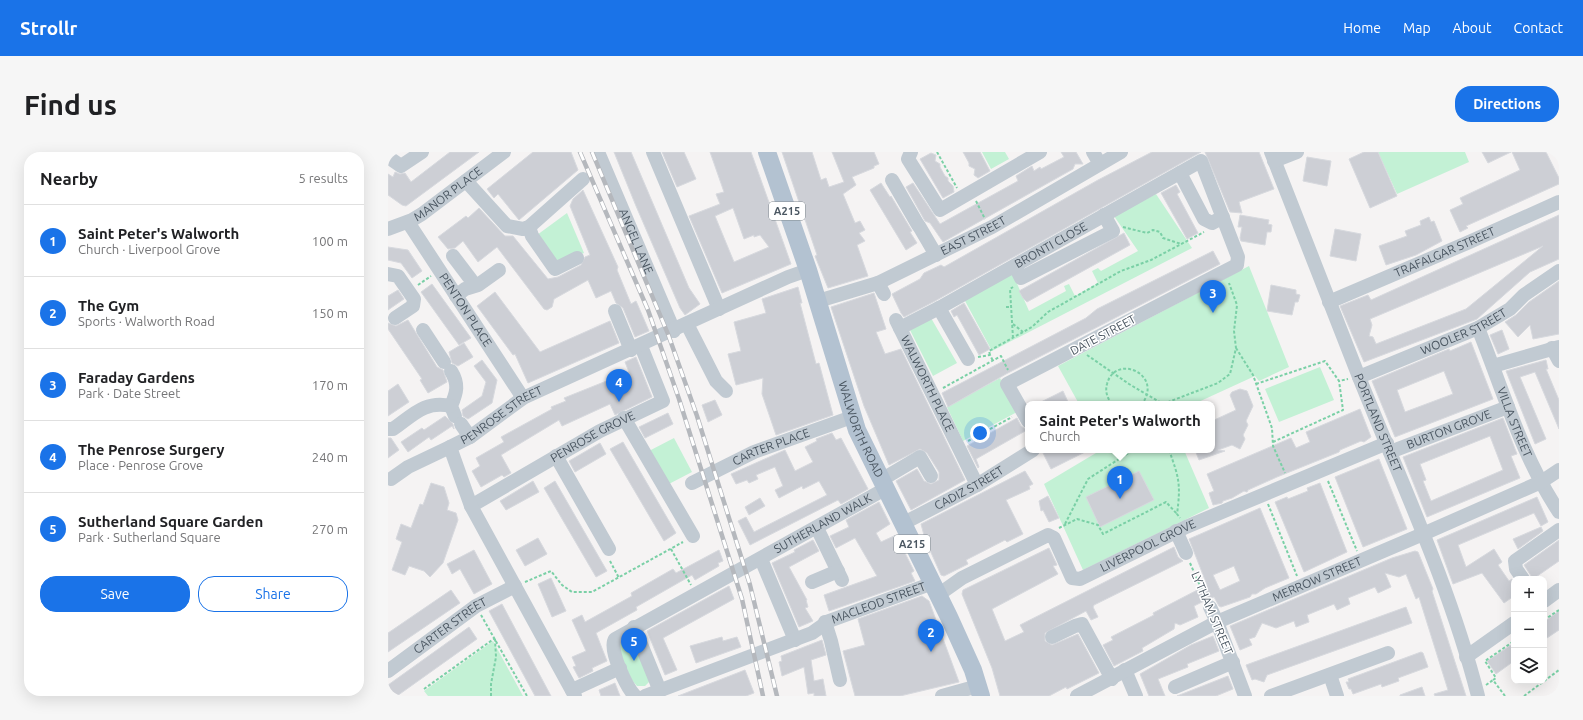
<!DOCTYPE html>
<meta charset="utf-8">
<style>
:root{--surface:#fff;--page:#f6f6f6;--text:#202124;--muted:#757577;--line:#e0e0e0;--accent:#1a73e8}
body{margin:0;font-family:Ubuntu,sans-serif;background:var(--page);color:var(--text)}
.controls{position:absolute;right:12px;bottom:12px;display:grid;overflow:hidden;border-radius:8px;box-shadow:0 4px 16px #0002}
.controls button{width:36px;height:36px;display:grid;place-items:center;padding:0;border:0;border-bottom:1px solid var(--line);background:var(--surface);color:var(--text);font:20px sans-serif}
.you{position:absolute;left:592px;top:281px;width:14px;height:14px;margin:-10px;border:3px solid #fff;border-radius:50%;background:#1a73e8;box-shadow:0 0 0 6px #1a73e833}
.badge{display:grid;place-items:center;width:26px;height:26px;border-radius:50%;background:var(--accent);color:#fff;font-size:13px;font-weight:700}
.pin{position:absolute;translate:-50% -33px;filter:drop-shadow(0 1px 2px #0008)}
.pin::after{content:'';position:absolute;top:21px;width:14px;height:12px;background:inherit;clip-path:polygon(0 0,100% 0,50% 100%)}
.popup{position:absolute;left:637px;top:249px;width:190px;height:52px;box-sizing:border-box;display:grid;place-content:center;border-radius:8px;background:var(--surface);filter:drop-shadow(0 1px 3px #0005);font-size:13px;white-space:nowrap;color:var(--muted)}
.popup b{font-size:15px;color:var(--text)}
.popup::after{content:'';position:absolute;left:50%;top:100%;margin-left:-8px;border:8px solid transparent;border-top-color:var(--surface)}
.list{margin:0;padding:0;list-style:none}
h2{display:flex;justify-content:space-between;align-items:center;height:52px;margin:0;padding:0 16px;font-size:17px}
h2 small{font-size:13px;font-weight:400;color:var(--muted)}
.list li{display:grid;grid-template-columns:26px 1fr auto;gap:12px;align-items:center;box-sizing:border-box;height:72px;padding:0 16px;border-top:1px solid var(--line)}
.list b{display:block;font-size:15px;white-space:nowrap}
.list p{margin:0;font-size:13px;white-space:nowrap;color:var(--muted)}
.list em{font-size:13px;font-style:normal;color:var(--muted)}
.actions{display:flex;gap:8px;padding:12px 16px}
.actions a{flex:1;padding:9px 0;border:1px solid var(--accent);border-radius:16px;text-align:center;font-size:14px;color:var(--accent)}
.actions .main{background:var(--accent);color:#fff}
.icon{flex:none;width:22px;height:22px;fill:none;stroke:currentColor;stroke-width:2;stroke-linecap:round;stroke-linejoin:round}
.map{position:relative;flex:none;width:1171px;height:544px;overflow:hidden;border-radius:16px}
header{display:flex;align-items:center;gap:24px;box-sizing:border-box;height:56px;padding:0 20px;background:var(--accent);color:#fff}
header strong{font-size:19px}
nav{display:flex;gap:22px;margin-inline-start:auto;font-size:14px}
.intro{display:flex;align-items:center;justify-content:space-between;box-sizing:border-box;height:96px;padding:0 24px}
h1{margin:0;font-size:28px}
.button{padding:10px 18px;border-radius:16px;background:var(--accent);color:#fff;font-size:14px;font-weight:700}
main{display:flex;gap:24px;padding:0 24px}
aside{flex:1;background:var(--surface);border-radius:16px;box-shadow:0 4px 16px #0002}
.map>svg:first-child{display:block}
</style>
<header>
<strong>Strollr</strong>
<nav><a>Home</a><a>Map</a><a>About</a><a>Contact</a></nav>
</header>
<div class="intro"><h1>Find us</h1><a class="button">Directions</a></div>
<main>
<aside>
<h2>Nearby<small>5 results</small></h2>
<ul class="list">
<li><span class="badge">1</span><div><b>Saint Peter's Walworth</b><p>Church · Liverpool Grove</p></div><em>100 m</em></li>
<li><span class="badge">2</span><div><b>The Gym</b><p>Sports · Walworth Road</p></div><em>150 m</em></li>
<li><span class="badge">3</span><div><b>Faraday Gardens</b><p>Park · Date Street</p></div><em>170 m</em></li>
<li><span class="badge">4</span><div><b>The Penrose Surgery</b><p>Place · Penrose Grove</p></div><em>240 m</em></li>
<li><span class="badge">5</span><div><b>Sutherland Square Garden</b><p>Park · Sutherland Square</p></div><em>270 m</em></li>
</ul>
<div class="actions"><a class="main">Save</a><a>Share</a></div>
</aside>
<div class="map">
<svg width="1171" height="544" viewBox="0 0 1171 544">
<rect width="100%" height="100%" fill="#f5f3f3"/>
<!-- green -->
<path fill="#c3f1d5" d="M594,0h23l4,7 -18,10z
M990,0h87l4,10 -72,32z
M768,42l36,54 -200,103 -28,-52 48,-27 17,39 37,-20 -2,-5 5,-2 6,12 23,-13 -6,-12 6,-3 3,3 37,-20 -24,-35z
M179,61l17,40 -25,10 -22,-28z
M861,114l40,101 -30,14 -4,-5 -61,28h-115l-21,-38z
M543,166l26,45 -24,13 -23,-46z
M932,215l14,33 -55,22 -14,-33z
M612,226l17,34 -54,29 -16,-34z
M286,286l18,34 -27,14 -18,-34z
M713,298h83l25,58 -126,62 -39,-86z
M236,486h8l18,43 -5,5h-8l-6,-7 -13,-32z
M105,489l30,55h-95l-4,-5z"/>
<!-- building -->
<path fill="#cdcfd5" stroke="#d7d9de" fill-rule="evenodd" d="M62,0h29l-73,54 -4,-1 -14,-10v-21l5,3 2,-5 5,2 5,-1 6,9z
M145,0h38l7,18 -59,50 -21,-26 -4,4 -7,-9z
M226,0h17l58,136 11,16 -15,11 -5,-7 -44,-102z
M274,0h22l12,27 -19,8z
M322,0h41l40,112 -69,29 -33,-77 31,-12 -4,-10 8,-2zM345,56l11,31 10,-4v2l6,-2 9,12 -35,15 -19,-46z
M394,0h30l9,28 5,-2 3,9 15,-5 -12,-30h42l5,12 -5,2v2l-22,9 4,8 -13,9 12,29 5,-2 5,9 -6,3 6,8 -8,4 11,31 -40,12 -13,-32 2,-1z
M575,0h17l10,19 -12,7 -4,-3 1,-6 -6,-3v-3z
M673,0h15l7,12h-8l-2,5 -130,73 -13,-19 -5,-2 -19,-34 7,-4 27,41 78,-43 -2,-5 16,-10 2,5 6,-4 1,2 23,-12z
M764,0h49l-266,149 -31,16 -3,-4 -9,-19 28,-15 4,-6 17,-8 3,2 154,-87z
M817,0h54l15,37 -35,13 3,11 -12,-1z
M976,0h14l19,44 -27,12 -21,-49z
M1094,0h29l-23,11z
M1124,0h34l13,26v6l-93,42 2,2 -8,4 -10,-22 13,-6 -3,-6 60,-28z
M543,1l5,2 -1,6 5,3v3l5,9 3,2v3l5,5 1,6 -11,6 -23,-39z
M919,5l24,4 -4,25 -24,-5z
M493,31l9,14 1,-1 21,35 -2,1 7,11 -11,7 -36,-60z
M788,33l4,7 -3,2 21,39 -11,6 -26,-46z
M195,38l35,77 -1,3 14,34 5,-3 13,30 -14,6 -12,-29 -7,-5 -5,-12 -15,7 -8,-18 -34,19 -2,8 -5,3 -3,-1 -47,-62 -19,15 -15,-21 -8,7 -7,1 -10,-12 28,-21 2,2 11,-10 26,28h8l35,43 10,-2 23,-12 4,-8 5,-2 -20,-49 3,-7z
M852,63l29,5 -1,4 4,1 -1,7h-4l-2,13 -24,-4 -1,-3 2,-11h-4z
M1171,63v44l-29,13 -53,47 -113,43 -24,-56 28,-11 3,5zM1155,94l-77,63 -90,35 -3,-7 -4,-1 3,-11 -2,-6z
M1041,65l2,5 3,-1 8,20 -26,14 -30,10 -7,-19 28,-10 -2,-5 16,-6 -1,-4z
M947,77l26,5 -5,27 -26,-5z
M736,81l6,12 -103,57 -4,-4 -4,-7z
M0,95l20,3 14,21 -10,7 -11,-15 -13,-3z
M825,99l7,13 -214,110 -58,33 -6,-14 144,-75 11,-9z
M1171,129v53l-26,5 -3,-14 -12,12 -13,-15 11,-7 13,-13z
M44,132l39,54 -12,7 -38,-53z
M883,133l25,5v4l4,1 -2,7h-3l-3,13 -25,-4z
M410,135l4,16h-2l16,61 3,-1 14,52 -57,20 -14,-41 1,-16 -27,7 -8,-31 13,-3 -7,-29 32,-9 -4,-14z
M10,138l6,9 -16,11v-14z
M107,140l45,60 70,-31 9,22 -91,40 -13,-29 -2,1 -36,-49z
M486,141l12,36 -10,3 9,22 16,-5 64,131 -54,30 -15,-29 21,-12 7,12 7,3 8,-4v-8l-12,-19 -7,-4 -31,16 -25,-59 -33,-99z
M576,151l26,46 -11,6 -22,-40 -3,2 -3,-6z
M20,168l29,47 6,3 4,12 -19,11 -8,-13 2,-1 -34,-50v-6l8,3z
M1114,178l7,19 -11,5 -8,-19z
M1083,190l22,57 -98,38 -23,-56 77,-32 1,2zM1056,219l9,23 -48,18 -8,-22z
M76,191l9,14 -15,9 -6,-3 -3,-11z
M248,205l16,40 -37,18 -5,-11 -48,22 -3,-6 -58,35 10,18 -7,4 -2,-2 -21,12 -9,-16 8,-5 -4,-8 28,-16 -3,-5 51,-28 -1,-2 15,-6 -2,-3 65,-26 -4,-10z
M94,208l15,20 -5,23 -24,16 -5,-3 -1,-6 20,-14 4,-14 -12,-16z
M1158,208l2,9h-2l13,31v29l-24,-57 -15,5 26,62 -11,5 -29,-73z
M10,232l11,18 -21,14v-25z
M852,237l7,2 6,15 -7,15 2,4 -5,10 2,4 -5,10 -8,-4 -14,5 7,1 -26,9 -4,-10h17v-29l24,-11 -6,-15 2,-3z
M675,239l6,13h-32z
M327,248l7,15 -14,7 -6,-17z
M972,257l11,28 -7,5 -3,-1 -21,9 -1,2 -62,25 -29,13 -1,2 -3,-1 -12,7 -9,3 -1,2 -9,2 -4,-12 5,-2 -7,-17 84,-36 5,10 14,-6 -4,-10z
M280,261l5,11 -28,14 -6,-11z
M57,264l8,8 1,5 -2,-3 -21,14 -2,-3 -21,15 -7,-10 21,-14 2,2z
M629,266l4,8 6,4 -51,29 3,8 -1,1 -11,-22z
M1115,266l14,36 -6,2 9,22 -93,39 -24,-60zM1102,284l13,34 -72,31 -8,-20 3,-1 -6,-16z
M444,281l4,7 5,-2 27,51 -27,15 -3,-4 -88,45 -12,-24 8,-4 8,15 73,-37 -8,-14 -16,8 -1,-3 -23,12 -4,-8 8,-4 -8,-19 -19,8 2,4 -9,4 -2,-3 -11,4 -5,-10 54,-24 10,21 18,-9 -8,-15 12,-6 -1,-2z
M0,286h3l8,12 -11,8z
M235,290l53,91 -12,8 -54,-92z
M212,291l6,11 -31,18 -6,-11z
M660,298h41l-38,19 -8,-16z
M991,307l28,70 -44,18 -28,-70z
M637,319l8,13 -4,2 1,3 -24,11 17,34 -16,8 -2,-2 -39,20 2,4 -24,12 -3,-1 -16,-36 -4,-15z
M751,319l15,29 -54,27 -14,-30z
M145,329l6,11 -33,18 -6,-9z
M167,329l52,90 -11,6 -52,-89z
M43,331l13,4 5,16 -2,7 9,3 2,7 -15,43 -13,14 -6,-6 -15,-5 -4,9 -13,-5 10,-28 -6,-3 5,-15 10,4 9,-24 3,1z
M932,331l27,69 -43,20 -29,-70 12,-5 1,2 20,-8 -1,-3z
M660,344l11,22 -10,4 -6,-12 -2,1 -2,-10z
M1149,345l11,25 -7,4 -7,-13 -76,32 8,22 28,-18 8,13 -4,3 11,16 3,-2 2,2v15l-10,7 -22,-30 -29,11 -16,-44z
M372,346l5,8 -16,9 -4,-8z
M491,350l11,22 -14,9 5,9 15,-7 18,36 -3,2 4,8 -86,30 -5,-16 53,-19 -22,-38 -19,10 -6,-12 19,-9 -3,-7z
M872,356l29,70 -24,10 -9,6h-4l-2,3 -29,10 -2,-1 -5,-9 -8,3 -12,6 4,11 -18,8 -5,-2 -1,6 -32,19 1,3 -29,15 -11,-21 10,-5 -2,-3 43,-22 -1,-2 54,-28 -18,-46zM846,414l6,15 -20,9 -7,-15z
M1153,375l2,4 -25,18 -5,-10z
M150,386l9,16 -22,12 -9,-16z
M425,388l6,11 -30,16 18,33h-1l2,7 -3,1 8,13 -14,6 -27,-64 23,-11 -1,-2z
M1171,388v21l-26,18 -9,-14z
M786,395l4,10 5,4 -89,44 -1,2 5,10 -7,3 -5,-9 -41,22v8l7,4 26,-11 21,39 -32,16 -1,-2 -17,9h-49l-8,-28 -30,-74 1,-4 86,-42 8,17 -4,1 5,8 -66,35 13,32 19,-9 -4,-7z
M86,398l18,34 -18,10 -14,-25 -8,5 -5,-10z
M331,398l4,11 -5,2 1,3 -24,14 -3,-5 -56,32 1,3 -41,23 11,28 -15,7 1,3 -14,7 -6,-11 3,-1 -4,-9 14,-6 -14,-31 10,-5 3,7 47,-26 -1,-3 42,-24 3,4z
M1027,399l3,1 15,37 -1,2 34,105h-31l-1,-2 14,-4 -29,-93 -3,2 -10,-25 -7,3 -14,-4 6,14 -13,6 -3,-6 -27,11 2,6 -13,6 -3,-6 -27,11 2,7 -13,5 -2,-6 -18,7 -14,-5 -7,14 -6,2 3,6 -12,5 -10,-24 162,-68z
M163,426l15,33 -14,6 -14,-33z
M341,434l5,13 -71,39 14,32 -12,5 -18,-44z
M63,438l9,13 -72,49v-19z
M534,444l7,5 30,81 -59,14h-45l-12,-45 22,-6 -7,-26z
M114,452l49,92h-16l-46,-85z
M1018,455l6,16 -145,52 -3,7 -9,-3 -3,1 -6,-15z
M1171,459v19l-15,10v-18z
M81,475l8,12 -80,57h-9v-11z
M825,484l6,15 -32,13 1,3 -30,12 7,17h-16l-9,-22 51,-29z
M334,485l1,4 14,-4 4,10 -45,16 -6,-17z
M434,488l4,15 -15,5 3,21 9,-2 3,17h-12v-3l-6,1 -4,-27 -22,9 -3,-14 3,-1 -1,-5z
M1126,491v18l-18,13 -9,-13z
M1033,500l2,1 5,14 -30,11 1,3 -17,6 -1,-3 -28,10 -2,-5h-2l-3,-7h3l-1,-3z
M357,518l9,23 -8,3h-68z
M840,524l5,13 -17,7h-39z
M227,531l5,13h-19l-2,-6z
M1034,535l3,9h-25v-1z"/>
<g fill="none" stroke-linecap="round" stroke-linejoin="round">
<!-- path -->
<path stroke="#7ad0a6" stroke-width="2" stroke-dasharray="3 2" stroke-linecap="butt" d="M549,0l20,36
M588,49l9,18
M735,75l24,6 6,-3 7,2 3,6 18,6
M30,133l13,-9
M618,155h6
M625,172l10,8
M625,186l-3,-49 3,-2
M848,196l17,27 19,53 1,18 12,27
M602,203l-1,-4 43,-24 16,-15 73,-41 30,-11 53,-28
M699,203l42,29 34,20
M590,205l12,-2 3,6
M868,232l69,-23 14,20 9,-2
M555,236l58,-32 7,14
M724,252c-5,-6 -7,-13 -5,-20 8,-31 57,-10 35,20
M775,252l55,-21 12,-9 6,-26 -2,-17 3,-26 -8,-22
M580,289l44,-24
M885,290l70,-32 -4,-29
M781,298c10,28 12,34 8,64l3,4
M940,329l29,70
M880,352l29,72
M677,372l23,-45 45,-29
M671,376l18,-9 21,6 5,9 63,-32 11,12
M283,397l20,36
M222,409l9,17
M802,411l15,34
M137,430l26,-11 11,14 10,7h20l91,-50
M93,463l46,81
M1156,468l15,-10
M1098,533l7,-5
M36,537l71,-51
M103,544v-12l5,-27 -1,-18
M1117,544l-12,-16 3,-2 -11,-17 29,-20
M1136,544l35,-26"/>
<!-- minor -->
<g stroke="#c1cad2" stroke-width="14">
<path id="s1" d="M210,0l76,179"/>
<path d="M265,0l66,157"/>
<path d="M523,0l-3,7 32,51 100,-58"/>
<path d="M705,0l7,12"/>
<path id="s2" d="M883,0c30,75 58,150 88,225 42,105 91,209 119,319"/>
<path d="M0,5l13,9 21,-14"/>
<path d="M886,9l23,-9"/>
<path d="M792,21l24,46 8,4 11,-6"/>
<path d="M504,28l26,45"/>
<path d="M78,29l41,45 16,3 6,-2 54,-48"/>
<path id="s3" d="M20,70l115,176"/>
<path d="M531,74l17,29"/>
<path d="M141,75l3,9 23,33 22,-11"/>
<path id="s4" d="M0,77l24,-9 10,-6 82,-62"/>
<path d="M65,104l22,29"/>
<path d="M627,114l6,12 92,-47 -9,-16"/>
<path d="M0,122l10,2 16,23 -1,7 -18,12"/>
<path d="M490,131l6,11"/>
<path d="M68,144l9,-7 13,-4 21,-15"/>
<path id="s5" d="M430,149l60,-18 114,-56 129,-75"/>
<path id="s6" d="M941,150l138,-59 92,-41"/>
<path d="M551,156l29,51"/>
<path d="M227,159l16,39"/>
<path id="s7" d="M508,168l81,165"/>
<path d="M299,172l29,57 10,10"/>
<path id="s8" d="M512,176l39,-20 262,-147 37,96 -1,8 -230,119 21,37"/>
<path id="s9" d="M1090,176c25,62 44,129 81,184"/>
<path d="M35,178l21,32"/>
<path d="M1164,196l7,13"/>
<path d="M1105,214l66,-19"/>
<path d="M63,219c8,13 6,21 0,35l4,10"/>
<path id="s10" d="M971,225l119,-49 32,-19 14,-14 35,-24"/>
<path d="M236,266l69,118"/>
<path d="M73,272l9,13"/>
<path d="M0,277h5c20,-14 32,-29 58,-23"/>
<path id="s11" d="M1002,300l118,-45"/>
<path d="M168,304l53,93"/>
<path d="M3,327l17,-12 42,-20"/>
<path d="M493,328l39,-23 11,19"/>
<path id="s12" d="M304,331l62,-31 98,-35"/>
<path id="s13" d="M83,354l129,-75 63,-30 -22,-55"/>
<path id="s14" d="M514,372l75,-39 56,-35"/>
<path d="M429,376l25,52"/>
<path d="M788,379l10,22"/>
<path d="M373,407l34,81"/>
<path d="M1135,427l-7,-10 -1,-8 44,-31"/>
<path d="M424,430l26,-11"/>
<path id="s15" d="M550,443l24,-17 86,-43 6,3 18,40 8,1 106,-52 201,-84"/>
<path d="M1156,449l15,-11"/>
<path d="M822,455l7,15 28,74"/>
<path d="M437,470l6,19 9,39"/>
<path d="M246,475l26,64"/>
<path d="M664,485l23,-11 7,-2 30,55"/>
<path d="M1078,505l48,-34"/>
<path d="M737,518l11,26"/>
<path id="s16" d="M0,519l88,-65 39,-20"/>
<path d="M942,523l7,21"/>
<path d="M787,535l58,-25"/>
<path d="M184,538l48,-22"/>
<path id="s17" d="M187,544l-104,-190 -21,-59 20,-10 53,-39 265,-121 20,-7"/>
<path id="s18" d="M247,544c-8,-8 -27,-47 -20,-57l270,-150"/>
<path id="s19" d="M257,544l167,-63 17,-12 104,-38"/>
<path d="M554,544l36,-10"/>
<path id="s20" d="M689,544l140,-74 206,-88 118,-52 18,-12"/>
<path d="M883,544l117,-43"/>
</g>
<!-- major -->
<path stroke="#b3c2d1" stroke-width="18" id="s21" d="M379,0l41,118 49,160 92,187 24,53 8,26"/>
<defs>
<path id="rail" d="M192,0l68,158 31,89 63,200 21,97
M204,0l76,182 29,82 53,169 27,111"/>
</defs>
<!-- rail casing -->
<use href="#rail" stroke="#b5b8bd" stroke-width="4.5"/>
<!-- rail -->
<use href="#rail" stroke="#fff" stroke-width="3" stroke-dasharray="9" stroke-linecap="butt"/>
</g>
<g text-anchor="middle" stroke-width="3" stroke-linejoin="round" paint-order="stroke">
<!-- shield labels -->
<g fill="#fff" stroke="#808990" stroke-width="1">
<rect x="381" y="50" width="36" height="18" rx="3"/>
<rect x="506" y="383" width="36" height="18" rx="3"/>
</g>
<g font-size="11" font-weight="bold" fill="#4a5661">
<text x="399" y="63">A215</text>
<text x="524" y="396">A215</text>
</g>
<!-- street labels -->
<g font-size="12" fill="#4a5661" stroke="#fff">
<text dy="4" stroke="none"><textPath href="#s4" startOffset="70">MANOR PLACE</textPath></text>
<text dy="4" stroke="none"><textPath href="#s5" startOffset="169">EAST STREET</textPath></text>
<text dy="4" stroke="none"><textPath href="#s1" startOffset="97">ANGEL LANE</textPath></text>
<text dy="4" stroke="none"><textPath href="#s8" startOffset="172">BRONTI CLOSE</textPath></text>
<text dy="4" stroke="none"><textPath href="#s6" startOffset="126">TRAFALGAR STREET</textPath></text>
<text dy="4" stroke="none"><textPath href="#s3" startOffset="105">PENTON PLACE</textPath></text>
<text dy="4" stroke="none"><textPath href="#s10" startOffset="114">WOOLER STREET</textPath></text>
<text transform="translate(715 183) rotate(-28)" y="4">DATE STREET</text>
<text dy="4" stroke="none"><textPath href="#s7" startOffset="71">WALWORTH PLACE</textPath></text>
<text dy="4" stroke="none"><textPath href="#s17" startOffset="340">PENROSE STREET</textPath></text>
<text dy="4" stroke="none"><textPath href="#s9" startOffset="101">VILLA STREET</textPath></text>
<text dy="4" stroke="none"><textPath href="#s2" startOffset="291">PORTLAND STREET</textPath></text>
<text dy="4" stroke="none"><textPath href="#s21" startOffset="293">WALWORTH ROAD</textPath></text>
<text dy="4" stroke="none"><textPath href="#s11" startOffset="63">BURTON GROVE</textPath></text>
<text dy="4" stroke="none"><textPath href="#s13" startOffset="140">PENROSE GROVE</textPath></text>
<text dy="4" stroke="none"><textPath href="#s12" startOffset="87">CARTER PLACE</textPath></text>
<text dy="4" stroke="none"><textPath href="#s14" startOffset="76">CADIZ STREET</textPath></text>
<text dy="4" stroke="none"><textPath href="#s18" startOffset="300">SUTHERLAND WALK</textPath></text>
<text dy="4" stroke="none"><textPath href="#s15" startOffset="260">LIVERPOOL GROVE</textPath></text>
<text dy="4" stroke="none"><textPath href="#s20" startOffset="267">MERROW STREET</textPath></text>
<text dy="4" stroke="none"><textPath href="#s19" startOffset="252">MACLEOD STREET</textPath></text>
<text transform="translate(824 461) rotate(67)" y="4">LYTHAM STREET</text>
<text dy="4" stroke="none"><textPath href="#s16" startOffset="77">CARTER STREET</textPath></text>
</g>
</g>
</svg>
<div class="controls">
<button>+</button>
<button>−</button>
<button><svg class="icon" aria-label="layers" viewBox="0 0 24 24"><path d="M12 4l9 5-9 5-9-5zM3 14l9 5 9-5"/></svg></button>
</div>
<div class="you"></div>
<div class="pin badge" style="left:732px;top:347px">1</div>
<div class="popup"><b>Saint Peter's Walworth</b>Church</div>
<div class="pin badge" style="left:543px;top:500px">2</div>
<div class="pin badge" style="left:825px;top:161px">3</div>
<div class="pin badge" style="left:231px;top:250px">4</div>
<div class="pin badge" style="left:246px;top:509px">5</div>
</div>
</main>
